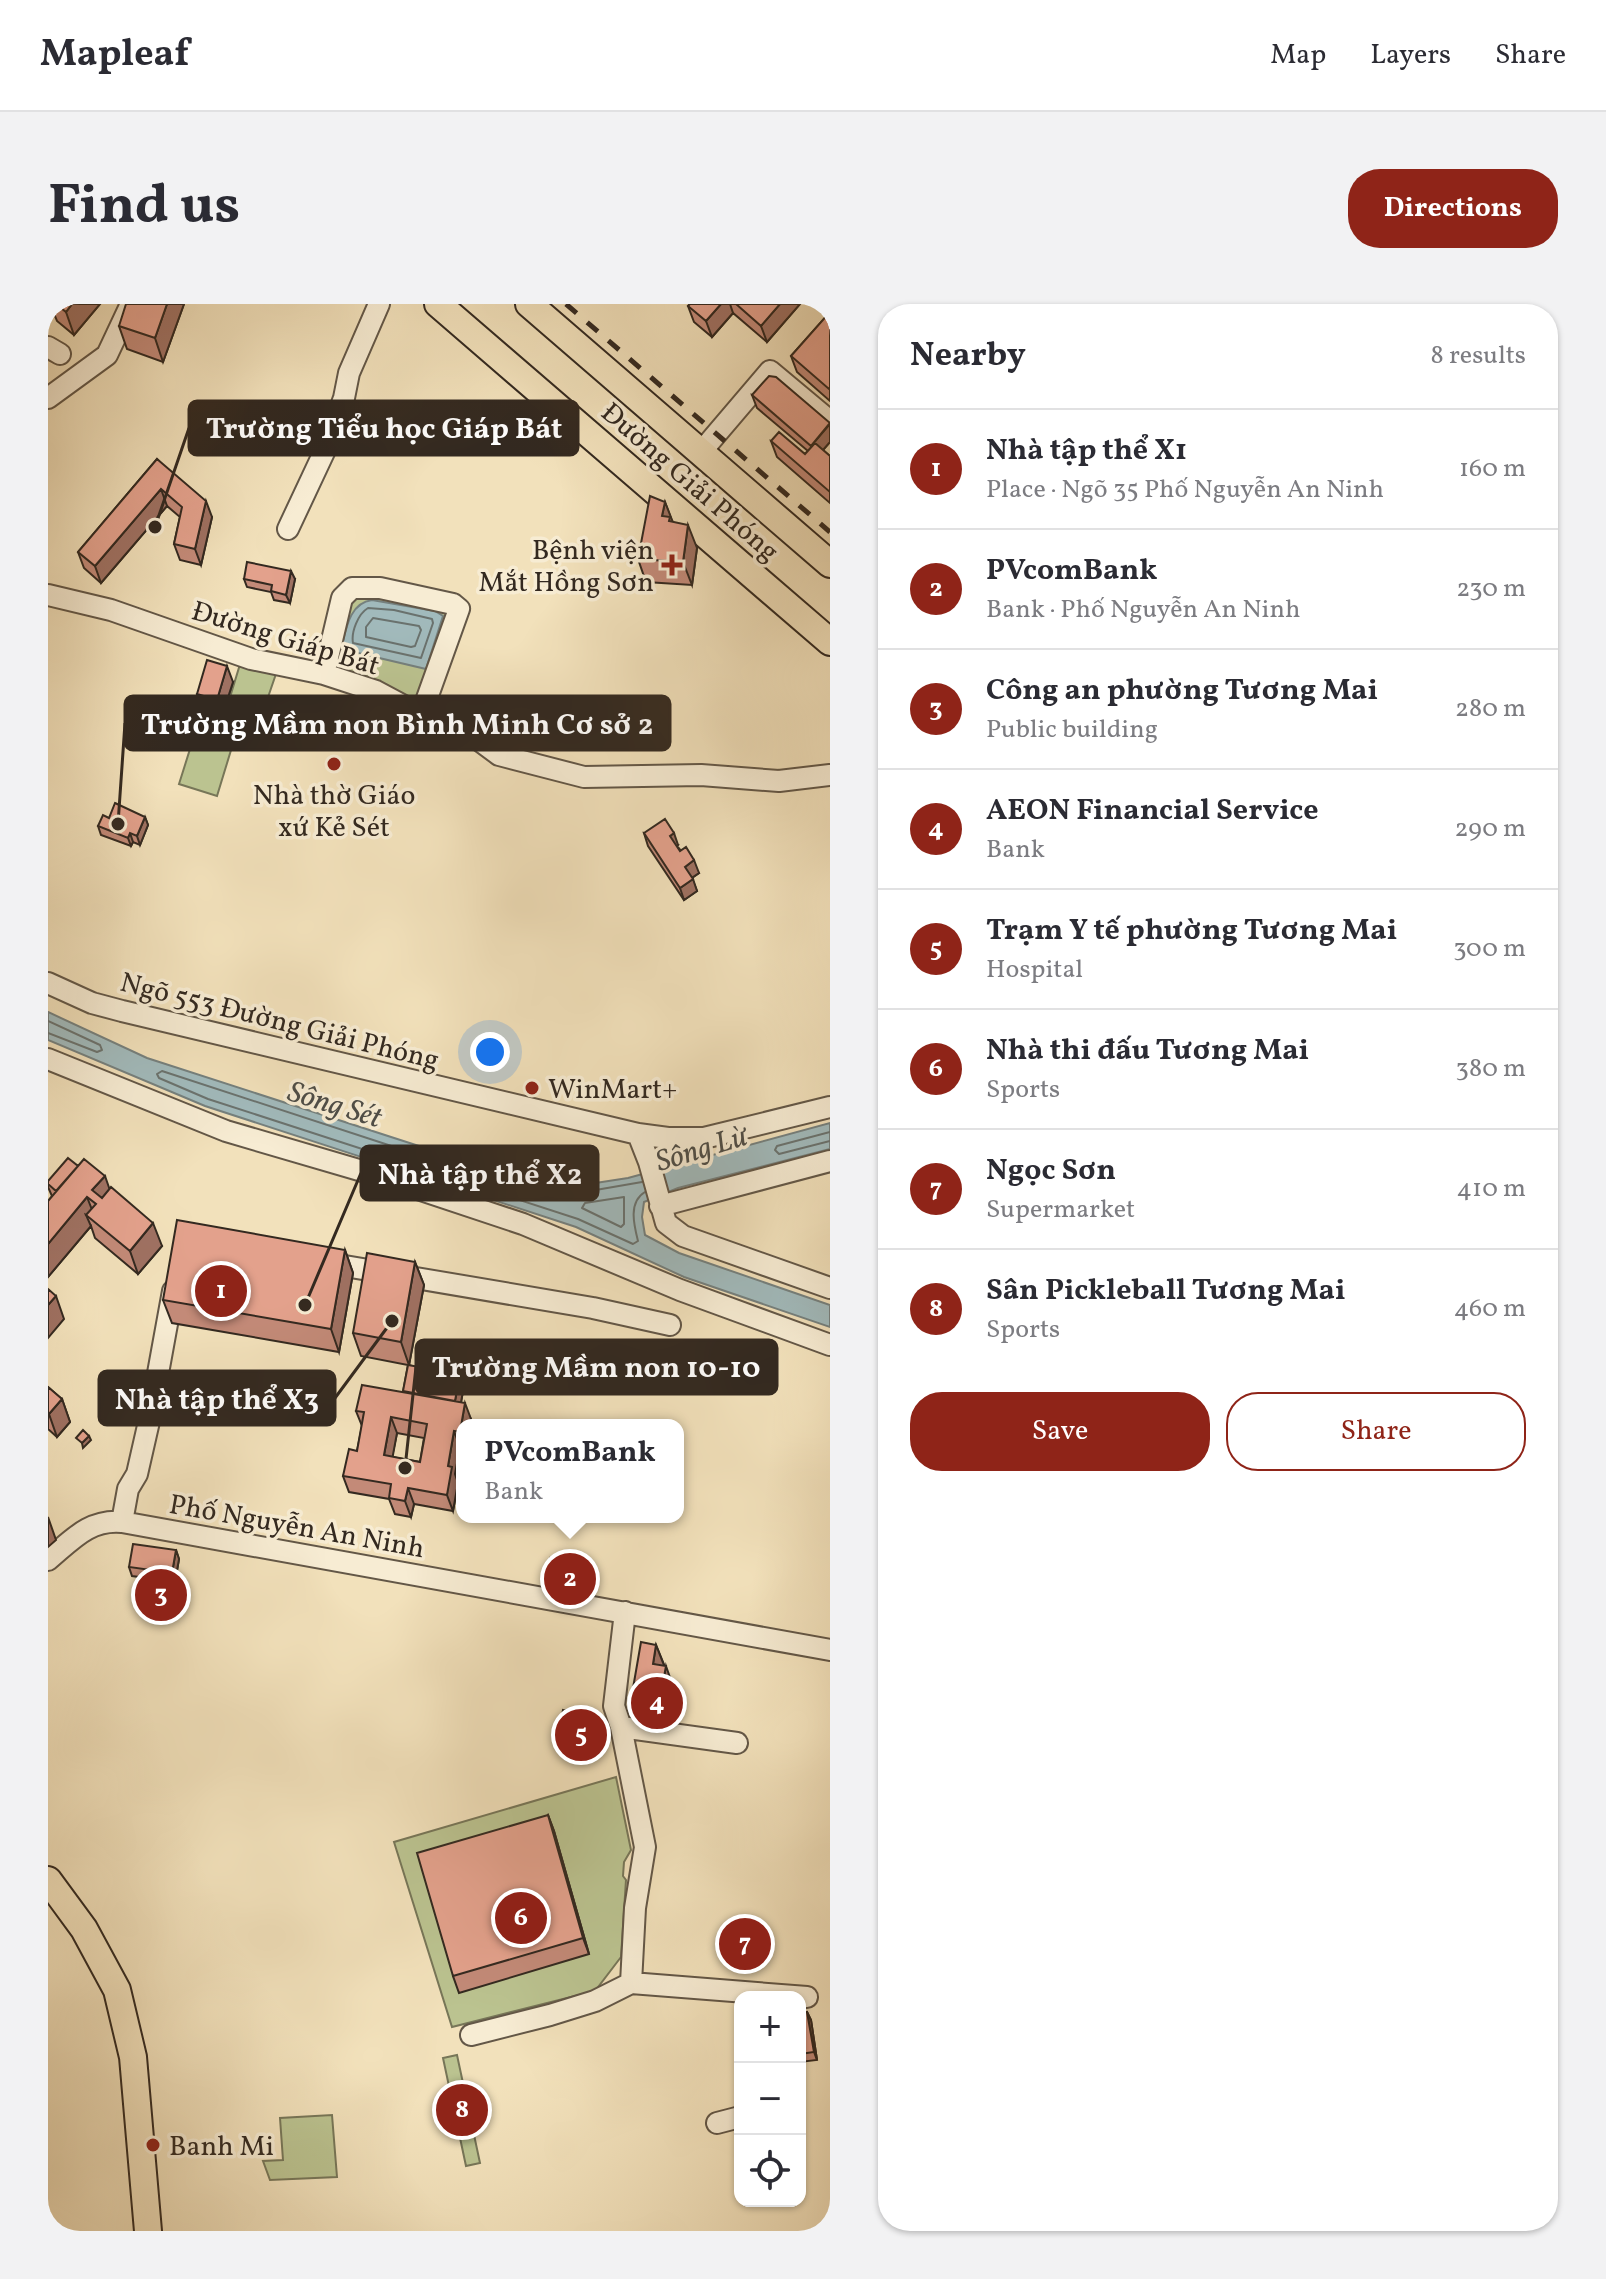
<!DOCTYPE html>
<meta charset="utf-8">
<style>
:root{--surface:#fff;--page:#f2f2f3;--text:#2b2b33;--muted:#7c7c81;--line:#e1e1e2;--accent:#8f2418}
body{margin:0;font-family:Vollkorn,serif;background:var(--page);color:var(--text)}
.controls{position:absolute;right:24px;bottom:24px;display:grid;overflow:hidden;border-radius:16px;box-shadow:0 2px 6px #0004}
.controls button{width:72px;height:72px;display:grid;place-items:center;padding:0;border:0;border-bottom:2px solid var(--line);background:var(--surface);color:var(--text);font:40px sans-serif}
.you{position:absolute;left:442px;top:748px;width:28px;height:28px;margin:-20px;border:6px solid #fff;border-radius:50%;background:#1a73e8;box-shadow:0 0 0 12px #1a73e833}
.badge{display:grid;place-items:center;width:52px;height:52px;border-radius:50%;background:var(--accent);color:#fff;font-size:26px;font-weight:700}
.pin{position:absolute;translate:-50% -50%;border:4px solid #fff;box-shadow:0 2px 8px #0006}
.popup{position:absolute;left:408px;top:1115px;width:228px;height:104px;box-sizing:border-box;display:grid;place-content:center;border-radius:16px;background:var(--surface);filter:drop-shadow(0 2px 6px #0005);font-size:26px;white-space:nowrap;color:var(--muted)}
.popup b{font-size:30px;color:var(--text)}
.popup::after{content:'';position:absolute;left:50%;top:100%;margin-left:-16px;border:16px solid transparent;border-top-color:var(--surface)}
.list{margin:0;padding:0;list-style:none}
h2{display:flex;justify-content:space-between;align-items:center;height:104px;margin:0;padding:0 32px;font-size:34px}
h2 small{font-size:26px;font-weight:400;color:var(--muted)}
.list li{display:grid;grid-template-columns:52px 1fr auto;gap:24px;align-items:center;box-sizing:border-box;height:120px;padding:0 32px;border-top:2px solid var(--line)}
.list b{display:block;font-size:30px;white-space:nowrap}
.list p{margin:0;font-size:26px;white-space:nowrap;color:var(--muted)}
.list em{font-size:26px;font-style:normal;color:var(--muted)}
.actions{display:flex;gap:16px;padding:24px 32px}
.actions a{flex:1;padding:18px 0;border:2px solid var(--accent);border-radius:32px;text-align:center;font-size:28px;color:var(--accent)}
.actions .main{background:var(--accent);color:#fff}
.icon{flex:none;width:44px;height:44px;fill:none;stroke:currentColor;stroke-width:2;stroke-linecap:round;stroke-linejoin:round}
.map{position:relative;flex:none;width:782px;height:1927px;overflow:hidden;border-radius:32px}
header{display:flex;align-items:center;gap:48px;box-sizing:border-box;height:112px;padding:0 40px;background:var(--surface);border-bottom:2px solid var(--line)}
header strong{font-size:38px}
nav{display:flex;gap:44px;margin-inline-start:auto;font-size:28px}
.intro{display:flex;align-items:center;justify-content:space-between;box-sizing:border-box;height:192px;padding:0 48px}
h1{margin:0;font-size:56px}
.button{padding:20px 36px;border-radius:32px;background:var(--accent);color:#fff;font-size:28px;font-weight:700}
main{display:flex;gap:48px;padding:0 48px}
aside{flex:1;background:var(--surface);border-radius:32px;box-shadow:0 2px 6px #0004}
.map>svg:first-child{display:block}
</style>
<header>
<strong>Mapleaf</strong>
<nav><a>Map</a><a>Layers</a><a>Share</a></nav>
</header>
<div class="intro"><h1>Find us</h1><a class="button">Directions</a></div>
<main>
<div class="map">
<svg width="782" height="1927" viewBox="0 0 782 1927">
<rect width="100%" height="100%" fill="#f2e1bb"/>
<filter id="stains"><feTurbulence type="fractalNoise" baseFrequency=".0025" numOctaves="4"/><feColorMatrix values="0 0 0 0 .2 0 0 0 0 .09 0 0 0 0 .02 0 0 0 .5 -.17"/></filter>
<radialGradient id="worn" r=".72"><stop offset=".6" stop-color="#630" stop-opacity="0"/><stop offset="1" stop-color="#630" stop-opacity=".3"/></radialGradient>
<!-- green -->
<path fill="#bbc390" stroke="#777658" stroke-width="2" d="M308,288l97,13 -35,96 -88,-30 14,-69z
M193,357l37,7 -12,35 -20,-2 -29,95 -38,-12 23,-73 22,6z
M568,1473l15,73 -7,12 -1,14 3,4 -5,77 -26,34 -143,36 -58,-185z
M409,1751l23,108 -14,3 -23,-108z
M284,1811l5,62 -67,3 -7,-19 20,-1 -3,-42z"/>
<!-- water -->
<path fill="#a1babc" stroke="#75807e" stroke-width="2" d="M324,296l63,11 8,5 -17,53 -85,-20c5,-19 8,-46 31,-49z
M0,708l99,46 275,89 141,41 65,-10 202,-55v26l-152,39 -34,14 -2,15 3,18 34,18 151,52v22l-146,-50 -108,-50 -371,-121 -157,-66z"/>
<g fill="none" stroke-linecap="round" stroke-linejoin="round">
<!-- shore -->
<path stroke="#6a726e" stroke-width="2" d="M320,304l26,2 38,9 1,4 -12,35 -68,-15c-2,-11 5,-29 15,-35z
M325,314l46,8 2,4 -6,16 -4,1 -45,-10v-10z
M0,717l52,24 2,5 -5,2 -49,-19
M782,828l-53,14 -2,4 4,4 51,-13
M594,878l-81,14 -142,-41 -257,-84 -5,3 2,4 49,21 370,120 55,25 5,-3c-4,-16 -10,-39 7,-49
M576,893v27l-3,3 -39,-19 3,-5z"/>
<defs>
<path id="minor" d="M0,43l12,7
M0,94l59,-43 24,-51
M653,148l69,-81 60,50
M240,225l38,-81 18,-50 5,-25 30,-69
M0,291l63,15 140,49 73,15 52,17 45,24 47,17 31,23 85,22 117,-2 78,6 51,-6
M276,370l18,-76 10,-10h28l73,16
M373,411l38,-106 -6,-5
M0,679l44,20 30,8 516,123 30,4h36l126,-31
M0,755l178,72 150,44 147,49 157,66 150,55
M590,830l11,28 17,61 17,13 147,52
M612,902l170,-45
M279,959l266,45 77,17
M74,1218l6,-33 9,-15 13,-57 23,-126
M0,1256c24,-20 41,-41 74,-38l708,128
M577,1308l-11,94 7,21 24,120 -10,61 -4,75
M573,1423l116,16
M423,1731l79,-20 45,-14 36,-18 176,14
M669,1819l23,-6"/>
<path id="major" d="M390,0l392,338
M481,0l301,260
M0,1576l36,49 33,61 16,67 15,174"/>
</defs>
<!-- minor casing -->
<use href="#minor" stroke="#635747" stroke-width="24"/>
<!-- major casing -->
<use href="#major" stroke="#332920" stroke-width="30"/>
<!-- minor -->
<use href="#minor" stroke="#f7ecd3" stroke-width="20"/>
<!-- major -->
<use href="#major" stroke="#f2e1bb" stroke-width="26"/>
<!-- rail -->
<path stroke="#332920" stroke-width="5" stroke-dasharray="14 14" stroke-linecap="butt" d="M518,0l264,228"/>
</g>
<!-- wall -->
<path fill="#c38a78" stroke="#332920" stroke-width="2" fill-rule="evenodd" d="M2,0h50l-26,31 -17,-14z
M136,0l-21,58 -36,-13 -8,-23z
M642,0h110l-33,38 -34,-29 -21,24 -18,-15 -6,-16z
M782,8v89l-33,-29 -6,-16z
M704,91l78,28v19l-7,8 7,6v47l-53,-46 -6,-16 34,13 3,-3 -51,-43z
M109,155l55,58 -11,48 -21,-5 -6,-16 6,-27 -13,-11 -66,77 -17,-15 -6,-16z
M617,198l7,19 25,27 -5,37 -46,-3 -8,-23z
M196,275h51l-5,24 -16,-3 -3,-8 -24,-5z
M185,378l-11,34 -19,-6 -6,-16z
M97,513l3,8 -8,20 -7,-3 -2,4 -30,-11 -3,-9 11,-8z
M596,529l34,12 -1,1 22,27 -7,5 5,13 -13,9 -36,-54z
M30,862l31,23 53,57 -24,28 -43,-36 -4,-12 -43,51v-76l4,-5 -4,-9v-6z
M297,946l8,23 -14,79 -167,-29 -9,-23z
M367,958l9,23 -15,80 55,21 -3,16 10,17 -9,6v23l-2,-1 -5,27 3,9 -5,28 -39,-7 -3,13 -16,-3 -6,-15 -40,-7 -6,-16 14,-25 5,-25 -6,-15 47,-19 5,-27 -47,-9 -8,-23zM349,1129l27,5 -4,24 -28,-5z
M0,1083l14,12 8,23 -13,15 -9,-8z
M128,1246l3,9 -4,23 -43,-6 -3,-9z
M542,1268l-4,20 -36,-6 -3,-9z
M608,1341l18,44 -6,33 -28,-5 -8,-23z
M554,1422l-5,25 -36,-6 -3,-9z
M500,1511l6,16 35,123 -130,39 -6,-17z
M759,1708l4,8 6,40 -17,2v-49z"/>
<!-- shaded-wall -->
<path fill="#9f7162" stroke="#332920" stroke-width="2" d="M24,0h28l-26,31 -8,-23z
M119,0h17l-21,58 -8,-24z
M673,0h9l3,9 -21,24 -6,-16z
M732,0h20l-33,38 -6,-16z
M782,120v18l-14,16 -5,-12z
M113,185l6,17 -66,77 -6,-17z
M158,197l6,16 -11,48 -6,-16z
M617,198l9,23 -12,-9z
M640,221l9,23 -5,37 -9,-23z
M243,267l4,8 -5,24 -4,-8z
M179,362l6,16 -11,34 -5,-16z
M97,513l3,8 -8,20 -3,-9z
M82,529l3,9 -2,4 -3,-8z
M626,529l4,12 -4,3 -4,-12z
M646,556l5,13 -9,6 -5,-12z
M645,575l4,12 -13,9 -4,-12z
M57,872l8,23 -12,14 -9,-23z
M39,893l9,23 -10,-5 5,11 -43,51v-33z
M105,919l9,23 -24,28 -8,-23z
M297,946l8,23 -14,79 -8,-23z
M367,958l9,23 -15,80 -8,-23z
M8,992l8,23 -16,19v-33z
M412,1070l4,12 -5,27 -4,-12z
M14,1095l8,23 -13,15 -8,-23z
M417,1099l6,16 -1,6h-8v13l-2,-6z
M343,1113l6,16 -7,38 -6,-16z
M406,1127l6,16 -5,27 3,9 -5,28 -6,-16 1,-29z
M41,1132l2,4 -8,8 -1,-5z
M360,1184l6,16 -3,13 -6,-16z
M0,1213l8,23 -8,7z
M128,1246l3,9 -4,23 -3,-9z
M539,1260l3,8 -4,20 -3,-9z
M608,1341l9,23 -12,-4z
M618,1362l8,23 -6,33 -8,-23z
M551,1414l3,8 -5,25 -3,-8z
M500,1511l6,16 35,123 -6,-16z
M759,1708l4,8 6,40 -3,-8z"/>
<!-- building -->
<path fill="#e3a18c" stroke="#332920" stroke-width="2" fill-rule="evenodd" d="M8,0h16l-6,8z
M78,0h41l-12,34 -36,-12z
M642,0h31l-15,17 -18,-15z
M688,0h44l-19,22z
M782,8v75l-1,2 -38,-33z
M721,72l7,1 54,46 -19,23 -59,-51z
M731,128l26,22 10,-11 15,13v36l-59,-51z
M109,155l49,42 -11,48 -21,-5 8,-37 -21,-18 -66,77 -17,-14z
M602,192l15,6 -3,14 8,1 -1,4 19,4 -5,37 -45,-3z
M199,258l44,9 -5,24 -15,-4 1,-6 -28,-6z
M159,356l20,6 -10,34 -20,-6z
M67,499l30,14 -8,19 -7,-3 -2,5 -30,-12 5,-11 6,3z
M617,515l9,14 -4,3 10,15 6,-4 8,13 -9,7 8,12 -13,9 -36,-55z
M20,854l10,8 -22,25 -8,-7v-3z
M36,855l21,17 -13,14 10,8 9,-11 42,36 -23,28 -44,-36 10,-11 -9,-7 -39,47v-43z
M129,916l168,30 -14,79 -168,-29z
M319,949l48,9 -14,80 -48,-9z
M0,985l8,7 -8,9z
M360,1061l52,9 -5,27 -52,-10z
M314,1081l103,18 -5,29 -6,-1 -6,35 4,1 -5,28 -39,-7 -3,13 -16,-3 2,-14 -48,-8 6,-27 8,2 7,-39 -8,-1zM343,1113l36,7 -7,38 -36,-7z
M0,1083l14,12 -13,15 -1,-1z
M35,1126l6,6 -7,7 -6,-5z
M85,1240l43,6 -4,23 -43,-6z
M502,1254l37,6 -4,19 -36,-6z
M593,1338l15,3 -3,19 13,2 -6,33 -28,-5z
M515,1406l36,8 -5,25 -36,-7z
M500,1511l35,123 -130,38 -36,-123z
M759,1708l7,40 -14,2v-41z"/>
<!-- markers -->
<g fill="#8f2418" stroke="#f7ecd3" stroke-width="3">
<path d="M620 249h8v8h8v8h-8v8h-8v-8h-8v-8h8z"/>
<circle cx="286" cy="460" r="8"/>
<circle cx="484" cy="784" r="8"/>
<circle cx="105" cy="1841" r="8"/>
</g>
<g text-anchor="middle" stroke-width="7" stroke-linejoin="round" paint-order="stroke">
<!-- street labels -->
<g font-size="28" fill="#332920" stroke="#f7ecd3">
<text transform="translate(643 177) rotate(41)" y="10">Đường Giải Phóng</text>
<text transform="translate(238 333) rotate(17)" y="10">Đường Giáp Bát</text>
<text transform="translate(232 716) rotate(14)" y="10">Ngõ 553 Đường Giải Phóng</text>
<text transform="translate(249 1221) rotate(10)" y="10">Phố Nguyễn An Ninh</text>
</g>
<!-- poi labels -->
<g font-size="28" fill="#332920" stroke="#f7ecd3" text-anchor="start">
<text x="606" y="255" text-anchor="end">Bệnh viện<tspan x="606" dy="32">Mắt Hồng Sơn</tspan></text>
<text x="286" y="500" text-anchor="middle">Nhà thờ Giáo<tspan x="286" dy="32">xứ Kẻ Sét</tspan></text>
<text x="500" y="794">WinMart+</text>
<text x="121" y="1851">Banh Mi</text>
</g>
<!-- water labels -->
<g font-size="30" font-style="italic" fill="#4e4d47" stroke="#f7ecd3">
<text transform="translate(287 800) rotate(17)" y="10">Sông Sét</text>
<text transform="translate(653 844) rotate(-17)" y="10">Sông Lừ</text>
</g>
</g>
<!-- callouts -->
<path fill="none" stroke="#332920" stroke-width="3" d="M107 223L141 124M70 520L77 419M257 1001L313 869M357 1164L368 1063M344 1017L287 1094"/>
<g fill="#332920" stroke="#f7ecd3" stroke-width="3">
<circle cx="107" cy="223" r="8"/>
<circle cx="70" cy="520" r="8"/>
<circle cx="257" cy="1001" r="8"/>
<circle cx="357" cy="1164" r="8"/>
<circle cx="344" cy="1017" r="8"/>
</g>
<g fill="#332920" stroke="#332920" stroke-width="3">
<rect x="141" y="97" width="389" height="54" rx="8"/>
<rect x="77" y="392" width="545" height="54" rx="8"/>
<rect x="313" y="842" width="237" height="54" rx="8"/>
<rect x="368" y="1036" width="361" height="54" rx="8"/>
<rect x="51" y="1067" width="236" height="54" rx="8"/>
</g>
<g font-size="30" text-anchor="middle" font-weight="bold" fill="#fff">
<text x="336" y="134">Trường Tiểu học Giáp Bát</text>
<text x="349" y="430">Trường Mầm non Bình Minh Cơ sở 2</text>
<text x="432" y="880">Nhà tập thể X2</text>
<text x="548" y="1073">Trường Mầm non 10-10</text>
<text x="169" y="1105">Nhà tập thể X3</text>
</g>
<rect width="100%" height="100%" filter="url(#stains)"/>
<rect width="100%" height="100%" fill="url(#worn)"/>
</svg>
<div class="controls">
<button>+</button>
<button>−</button>
<button><svg class="icon" aria-label="locate" viewBox="0 0 24 24"><circle cx="12" cy="12" r="6"/><path d="M12 2v4M12 18v4M2 12h4M18 12h4"/></svg></button>
</div>
<div class="you"></div>
<div class="pin badge" style="left:173px;top:987px">1</div>
<div class="pin badge" style="left:522px;top:1275px">2</div>
<div class="popup"><b>PVcomBank</b>Bank</div>
<div class="pin badge" style="left:113px;top:1291px">3</div>
<div class="pin badge" style="left:609px;top:1399px">4</div>
<div class="pin badge" style="left:533px;top:1431px">5</div>
<div class="pin badge" style="left:473px;top:1614px">6</div>
<div class="pin badge" style="left:697px;top:1640px">7</div>
<div class="pin badge" style="left:414px;top:1806px">8</div>
</div>
<aside>
<h2>Nearby<small>8 results</small></h2>
<ul class="list">
<li><span class="badge">1</span><div><b>Nhà tập thể X1</b><p>Place · Ngõ 35 Phố Nguyễn An Ninh</p></div><em>160 m</em></li>
<li><span class="badge">2</span><div><b>PVcomBank</b><p>Bank · Phố Nguyễn An Ninh</p></div><em>230 m</em></li>
<li><span class="badge">3</span><div><b>Công an phường Tương Mai</b><p>Public building</p></div><em>280 m</em></li>
<li><span class="badge">4</span><div><b>AEON Financial Service</b><p>Bank</p></div><em>290 m</em></li>
<li><span class="badge">5</span><div><b>Trạm Y tế phường Tương Mai</b><p>Hospital</p></div><em>300 m</em></li>
<li><span class="badge">6</span><div><b>Nhà thi đấu Tương Mai</b><p>Sports</p></div><em>380 m</em></li>
<li><span class="badge">7</span><div><b>Ngọc Sơn</b><p>Supermarket</p></div><em>410 m</em></li>
<li><span class="badge">8</span><div><b>Sân Pickleball Tương Mai</b><p>Sports</p></div><em>460 m</em></li>
</ul>
<div class="actions"><a class="main">Save</a><a>Share</a></div>
</aside>
</main>
